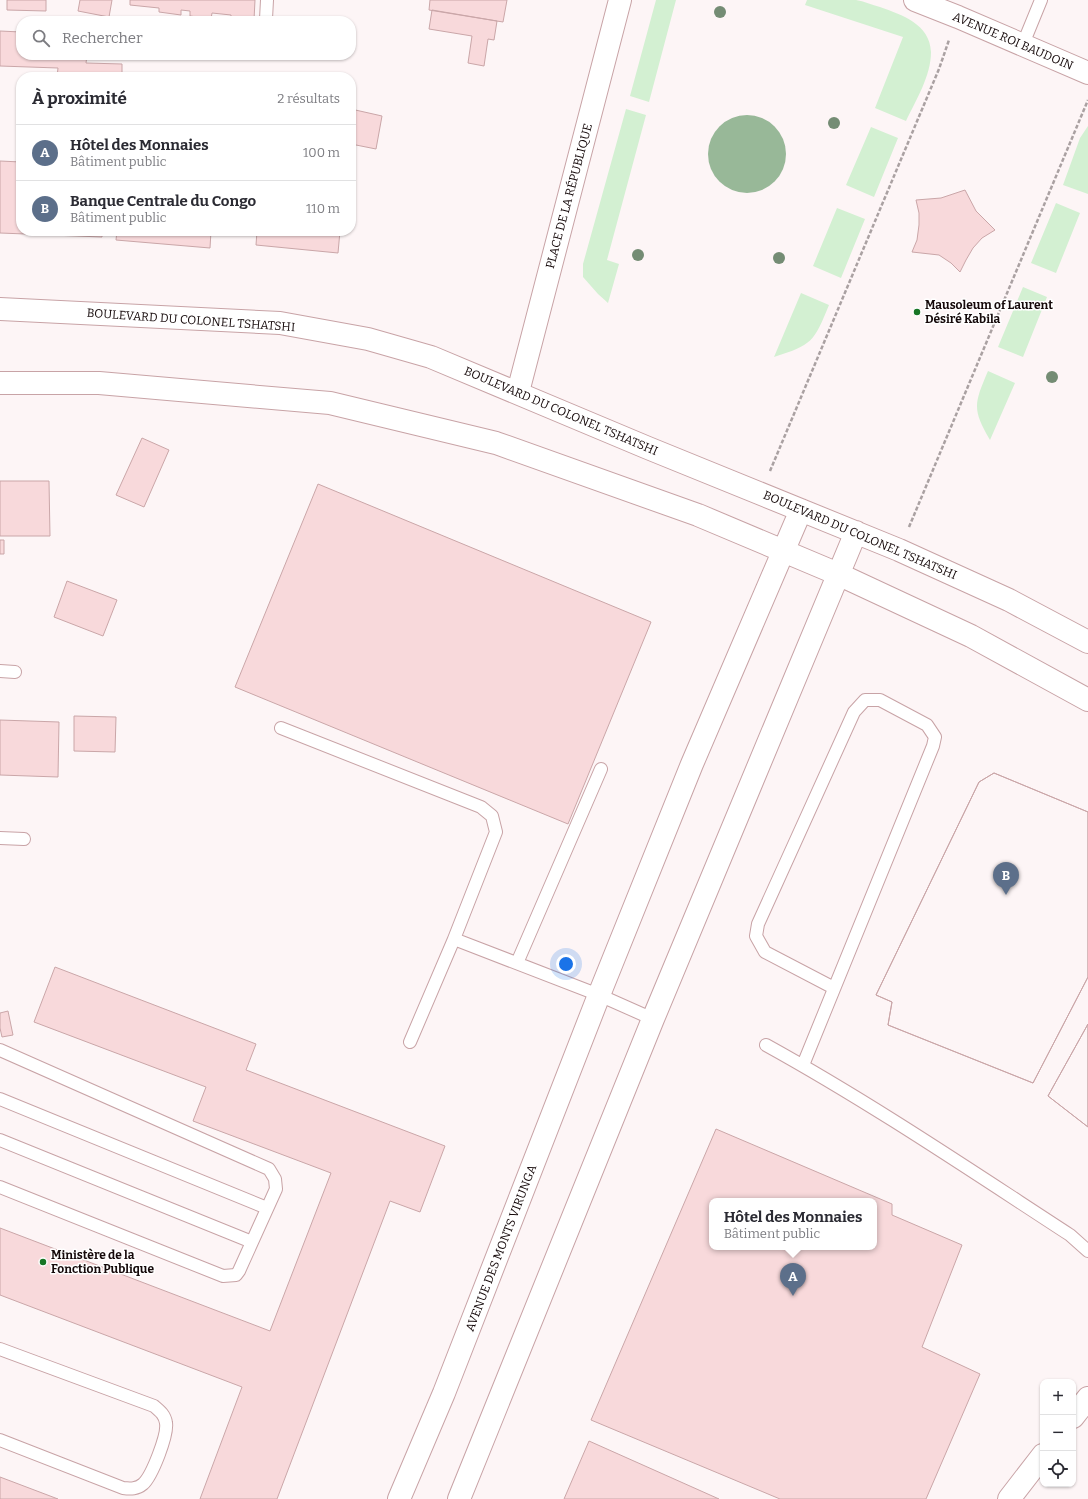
<!DOCTYPE html>
<html lang="fr">
<meta charset="utf-8">
<style>
:root{--surface:#fff;--page:#f2f2f3;--text:#2b2b33;--muted:#7c7c81;--line:#e1e1e2;--accent:#0b8043}
body{margin:0;font-family:Bitter,serif;background:var(--page);color:var(--text)}
.controls{position:absolute;right:12px;bottom:12px;display:grid;overflow:hidden;border-radius:8px;box-shadow:0 1px 3px #0004}
.controls button{width:36px;height:36px;display:grid;place-items:center;padding:0;border:0;border-bottom:1px solid var(--line);background:var(--surface);color:var(--text);font:20px sans-serif}
.you{position:absolute;left:566px;top:964px;width:14px;height:14px;margin:-10px;border:3px solid #fff;border-radius:50%;background:#1a73e8;box-shadow:0 0 0 6px #1a73e833}
.badge{display:grid;place-items:center;width:26px;height:26px;border-radius:50%;background:var(--accent);color:#fff;font-size:13px;font-weight:700}
.pin{position:absolute;translate:-50% -33px;filter:drop-shadow(0 1px 2px #0008)}
.pin::after{content:'';position:absolute;top:21px;width:14px;height:12px;background:inherit;clip-path:polygon(0 0,100% 0,50% 100%)}
.popup{position:absolute;left:709px;top:1198px;width:168px;height:52px;box-sizing:border-box;display:grid;place-content:center;border-radius:8px;background:var(--surface);filter:drop-shadow(0 1px 3px #0005);font-size:13px;white-space:nowrap;color:var(--muted)}
.popup b{font-size:15px;color:var(--text)}
.popup::after{content:'';position:absolute;left:50%;top:100%;margin-left:-8px;border:8px solid transparent;border-top-color:var(--surface)}
.list{margin:0;padding:0;list-style:none}
h2{display:flex;justify-content:space-between;align-items:center;height:52px;margin:0;padding:0 16px;font-size:17px}
h2 small{font-size:13px;font-weight:400;color:var(--muted)}
.list li{display:grid;grid-template-columns:26px 1fr auto;gap:12px;align-items:center;box-sizing:border-box;height:56px;padding:0 16px;border-top:1px solid var(--line)}
.list b{display:block;font-size:15px;white-space:nowrap}
.list p{margin:0;font-size:13px;white-space:nowrap;color:var(--muted)}
.list em{font-size:13px;font-style:normal;color:var(--muted)}
.icon{flex:none;width:22px;height:22px;fill:none;stroke:currentColor;stroke-width:2;stroke-linecap:round;stroke-linejoin:round}
.map{position:relative;flex:none;width:1088px;height:1499px;overflow:hidden}
.search{position:absolute;background:var(--surface);box-shadow:0 1px 3px #0004;left:16px;top:16px;width:340px;height:44px;display:flex;align-items:center;gap:10px;box-sizing:border-box;padding:0 14px;border-radius:16px;color:var(--muted);font-size:15px}
.panel{position:absolute;background:var(--surface);box-shadow:0 1px 3px #0004;left:16px;top:72px;width:340px;height:164px;border-radius:16px}
.map>svg:first-child{display:block}
</style>
<div class="map">
<svg width="1088" height="1499" viewBox="0 0 1088 1499">
<rect width="100%" height="100%" fill="#fdf5f6"/>
<!-- green -->
<path fill="#d3f0d2" d="M656,0h20l-27,102 -19,-6z
M807,0c16,0 33,0 49,0 8,1 16,5 24,7 22,8 50,17 51,45 0,24 -15,48 -25,69l-31,-13 28,-71 -98,-32z
M626,109l20,6 -39,145 12,4 -11,39 -10,-9 -15,-17v-13z
M1088,126v68l-25,-9 17,-47z
M871,127l27,11 -24,59 -28,-12z
M1056,203l24,10 -24,60 -25,-10z
M837,208l28,11 -24,59 -28,-12z
M1023,287l24,10 -24,60 -25,-10z
M801,293l28,12c-15,37 -17,40 -55,52z
M988,371l27,12 -25,57c-18,-31 -16,-36 -2,-69z"/>
<!-- water -->
<path fill="#98b898" d="M708 154a39 39 0 1 1 78 0a39 39 0 1 1-78 0Z"/>
<!-- building -->
<path fill="#f8d9db" stroke="#caa6a8" fill-rule="evenodd" d="M7,0h39v11l-39,-1z
M80,0h32l-3,17 -31,-6z
M130,0h125l-1,20 -23,-1v-4l-19,-2 -1,6 -21,-3v-5l-9,-1v5l-22,-3v-4l-29,-3z
M430,0h77l-4,22 -74,-12z
M432,10l65,11 -3,19 -6,-1 -4,27 -16,-3 4,-27 -43,-7z
M0,31l21,1v23h66l-1,8 36,1v13h-65l1,-9 -58,-2z
M351,109l31,7 -6,33 -25,-5z
M0,161l21,1v69h81v6l-102,-4z
M965,190l11,21 19,19 -13,8 -9,10 -7,12 -6,12 -9,-9 -12,-8 -27,-3 5,-12 2,-15v-12l-3,-13 25,-2z
M117,231h94l-1,17 -94,-8z
M257,231h83l-2,22 -82,-8z
M142,438l27,12 -25,57 -28,-12z
M0,481h49l1,55h-50z
M318,484l333,138 -83,202 -333,-137z
M0,540h4v14h-4z
M67,581l50,19 -14,36 -49,-19z
M74,716l42,1 -1,35 -41,-1z
M0,720l59,2 -1,55 -58,-2z
M994,773l94,39v165l-55,106 -145,-58 4,-23 -16,-7 103,-213z
M994,773l94,39v165l-55,106 -145,-58 4,-23 -16,-7 103,-213z
M55,967l201,77 -10,26 199,76 -25,66 -30,-11 -113,298h-77l42,-112 -242,-92v-67l270,103 61,-158 -138,-52 13,-34 -172,-65z
M8,1011l5,24 -11,2 -2,-9v-15z
M1088,1024v103l-40,-31z
M1088,1024v103l-40,-31z
M716,1129l176,75v11l70,30 -40,102 58,27 -54,125h-146l-189,-79zM712,1201h162v46h-162z
M589,1441l130,58h-155z
M0,1477l58,22h-58z"/>
<g fill="none" stroke-linecap="round" stroke-linejoin="round">
<defs>
<path id="service" d="M266,19l1,-19
M1023,44l18,-44
M0,671l15,1
M281,728l200,79 11,9 4,16 -42,107 145,56 54,24
M0,838l24,1
M517,963l84,-194
M410,1042l44,-103
M766,1045c105,58 204,125 304,190l18,16
M0,1050l269,119 6,10 1,10 -37,82 -3,4 -13,1 -223,-89
M803,1065l130,-319 2,-9 -8,-12 -47,-25h-15l-11,12 -96,212 -2,12 9,16 69,36
M0,1099l267,109
M0,1140l252,102
M0,1349l154,57c6,5 11,9 12,17 2,12 -14,53 -23,61 -6,5 -12,5 -20,4l-123,-48"/>
<path id="minor" d="M915,0l43,17 130,56
M518,392l102,-392
M1073,1417l15,-19
M1009,1499l34,-44"/>
<path id="tertiary" d="M0,309l280,14 88,16 63,18 217,91 251,102 110,50 79,42
M0,383h99l231,20 166,40 202,72 140,59 133,62 117,64
M399,1499l45,-106 155,-398 93,-231 109,-254
M459,1499l194,-480 203,-487"/>
</defs>
<!-- service casing -->
<use href="#service" stroke="#c8a3a6" stroke-width="14"/>
<!-- minor casing -->
<use href="#minor" stroke="#c8a3a6" stroke-width="24"/>
<!-- tertiary casing -->
<use href="#tertiary" stroke="#c8a3a6" stroke-width="24"/>
<!-- path -->
<path stroke="#aaa1a2" stroke-width="2.5" stroke-dasharray="4 2" stroke-linecap="butt" d="M770,471l169,-402 10,-29
M909,527l179,-427"/>
<!-- service -->
<use href="#service" stroke="#fff" stroke-width="12"/>
<!-- minor -->
<use href="#minor" stroke="#fff" stroke-width="22"/>
<!-- tertiary -->
<use href="#tertiary" stroke="#fff" stroke-width="22"/>
</g>
<!-- trees -->
<g fill="#748c74">
<circle cx="720" cy="12" r="6"/>
<circle cx="834" cy="123" r="6"/>
<circle cx="638" cy="255" r="6"/>
<circle cx="779" cy="258" r="6"/>
<circle cx="1052" cy="377" r="6"/>
</g>
<!-- markers -->
<g fill="#177525" stroke="#fff" stroke-width="1.5">
<circle cx="917" cy="312" r="4"/>
<circle cx="43" cy="1262" r="4"/>
</g>
<g text-anchor="middle" stroke-width="3" stroke-linejoin="round" paint-order="stroke">
<!-- street labels -->
<g font-size="12" fill="#15090a" stroke="#fff">
<text transform="translate(1013 41) rotate(23)" y="4">AVENUE ROI BAUDOIN</text>
<text transform="translate(569 196) rotate(-75)" y="4">PLACE DE LA RÉPUBLIQUE</text>
<text transform="translate(191 320) rotate(4)" y="4">BOULEVARD DU COLONEL TSHATSHI</text>
<text transform="translate(561 411) rotate(23)" y="4">BOULEVARD DU COLONEL TSHATSHI</text>
<text transform="translate(860 535) rotate(23)" y="4">BOULEVARD DU COLONEL TSHATSHI</text>
<text transform="translate(501 1248) rotate(-69)" y="4">AVENUE DES MONTS VIRUNGA</text>
</g>
<!-- poi labels -->
<g font-size="12" font-weight="bold" fill="#15090a" stroke="#fff" text-anchor="start">
<text x="925" y="309">Mausoleum of Laurent<tspan x="925" dy="14">Désiré Kabila</tspan></text>
<text x="51" y="1259">Ministère de la<tspan x="51" dy="14">Fonction Publique</tspan></text>
</g>
</g>
</svg>
<div class="controls">
<button>+</button>
<button>−</button>
<button><svg class="icon" aria-label="locate" viewBox="0 0 24 24"><circle cx="12" cy="12" r="6"/><path d="M12 2v4M12 18v4M2 12h4M18 12h4"/></svg></button>
</div>
<div class="you"></div>
<div class="pin badge" style="left:793px;top:1296px;background:#5c6f8a">A</div>
<div class="popup"><b>Hôtel des Monnaies</b>Bâtiment public</div>
<div class="pin badge" style="left:1006px;top:895px;background:#5c6f8a">B</div>
<div class="search"><svg class="icon" aria-label="search" viewBox="0 0 24 24"><circle cx="10" cy="10" r="6"/><path d="M15 15l6 6"/></svg>Rechercher</div>
<section class="panel">
<h2>À proximité<small>2 résultats</small></h2>
<ul class="list">
<li><span class="badge" style="background:#5c6f8a">A</span><div><b>Hôtel des Monnaies</b><p>Bâtiment public</p></div><em>100 m</em></li>
<li><span class="badge" style="background:#5c6f8a">B</span><div><b>Banque Centrale du Congo</b><p>Bâtiment public</p></div><em>110 m</em></li>
</ul>
</section>
</div>
